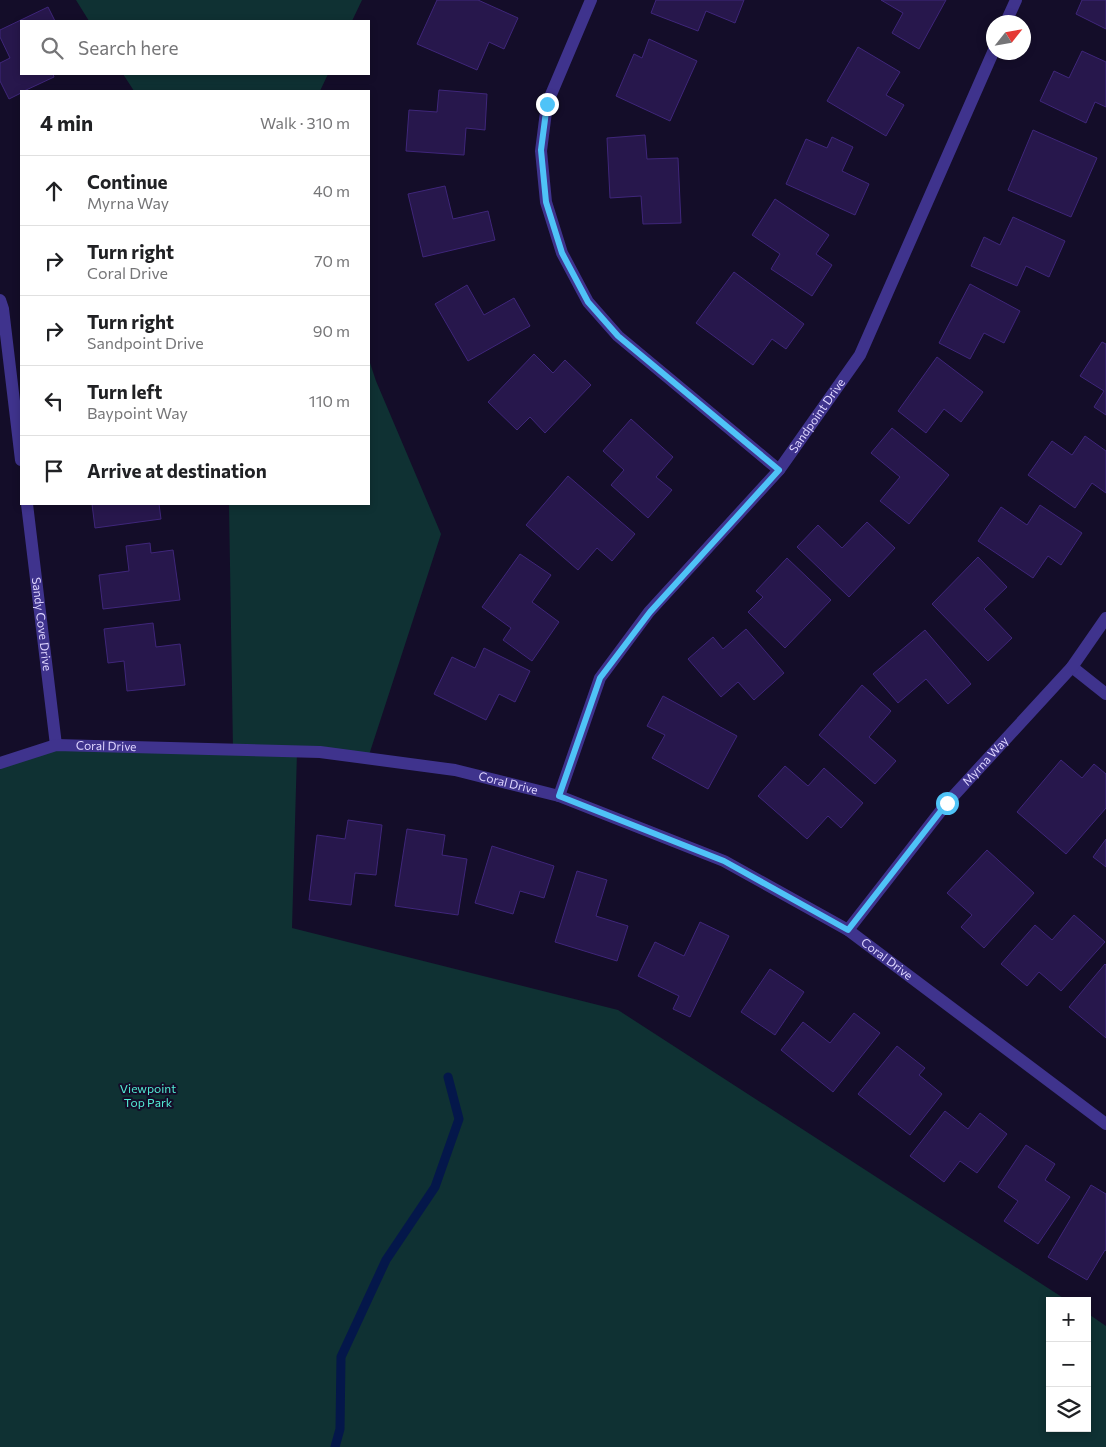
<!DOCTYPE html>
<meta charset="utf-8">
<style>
:root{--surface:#fff;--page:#f2f2f2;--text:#202124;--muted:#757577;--line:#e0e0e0}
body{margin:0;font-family:Commissioner,sans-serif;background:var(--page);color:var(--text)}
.controls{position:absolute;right:15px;bottom:15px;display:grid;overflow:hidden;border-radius:0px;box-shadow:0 2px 8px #0003}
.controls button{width:45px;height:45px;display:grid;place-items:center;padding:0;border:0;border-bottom:1px solid var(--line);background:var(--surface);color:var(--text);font:25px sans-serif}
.compass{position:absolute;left:986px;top:15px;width:45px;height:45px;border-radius:50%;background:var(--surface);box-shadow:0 2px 8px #0003;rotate:59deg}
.stop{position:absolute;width:15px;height:15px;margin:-11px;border:4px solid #4fc3f7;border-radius:50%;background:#fff}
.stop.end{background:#4fc3f7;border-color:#fff;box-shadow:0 1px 5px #0008}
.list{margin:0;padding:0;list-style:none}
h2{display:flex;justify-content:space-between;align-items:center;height:65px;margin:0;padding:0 20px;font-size:21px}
h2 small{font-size:16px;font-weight:400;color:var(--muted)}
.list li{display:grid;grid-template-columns:32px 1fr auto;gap:15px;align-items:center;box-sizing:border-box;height:70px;padding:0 20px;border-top:1px solid var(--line)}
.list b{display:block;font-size:19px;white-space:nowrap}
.list p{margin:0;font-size:16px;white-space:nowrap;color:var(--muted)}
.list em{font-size:16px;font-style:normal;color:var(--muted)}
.icon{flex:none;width:28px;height:28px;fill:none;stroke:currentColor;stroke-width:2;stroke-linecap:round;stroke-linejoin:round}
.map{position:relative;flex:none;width:1106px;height:1447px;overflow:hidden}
.search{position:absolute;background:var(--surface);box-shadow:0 2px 8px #0003;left:20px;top:20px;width:350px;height:55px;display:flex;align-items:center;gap:12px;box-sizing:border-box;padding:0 18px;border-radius:0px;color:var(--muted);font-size:19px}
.panel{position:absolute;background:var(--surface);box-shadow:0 2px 8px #0003;left:20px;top:90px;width:350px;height:415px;border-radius:0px}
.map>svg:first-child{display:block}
</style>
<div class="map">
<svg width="1106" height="1447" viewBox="0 0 1106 1447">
<rect width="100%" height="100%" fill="#140d29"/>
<!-- green -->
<path fill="#0f3133" d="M76,0h286l-10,21h-263z
M123,74h205l-8,17h-186z
M369,360l7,21 65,153 -73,224 -71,-6 -5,176 326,82 450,291h-18v127h37v-115l19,13v121h-1106v-684l56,-18 177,5 -4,-246h140z"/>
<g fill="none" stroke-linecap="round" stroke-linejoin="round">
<!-- stream -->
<path stroke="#04174a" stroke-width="9" d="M335,1447l5,-18 1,-72 45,-97 49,-73 24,-68 -11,-42"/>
</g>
<!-- building -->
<path fill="#27174c" stroke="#3f267a" d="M437,0h41l40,18 -14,31 -15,-7 -12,28 -60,-26z
M656,0h88l-9,23 -29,-12 -8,20 -47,-18z
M881,0h65l-27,49 -27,-16 11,-20z
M1082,0h24v29l-30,-15z
M48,7l7,14h-34v53h32l1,3 -30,14h-3v2l-12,6 -9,-18v-18l10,-5 -10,-21v-7z
M649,39l48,22 -27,60 -54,-25 18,-42 8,4z
M858,47l42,25 -14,23 18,10 -18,31 -59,-35z
M1082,51l24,11v45l-11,-5 -9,21 -46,-22 14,-30 15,7z
M439,90l48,4 -2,36 -19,-2 -2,27 -58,-4 3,-41 28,2z
M1033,130l64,28 -26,59 -63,-27z
M645,135l2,24 31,-1 3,65 -38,1 -2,-28 -31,2 -3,-60z
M832,137l21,10 -11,24 27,13 -14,31 -69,-31 20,-45 21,9z
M445,186l8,33 35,-8 7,29 -72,17 -15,-63z
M775,199l54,36 -13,19 16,11 -20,31 -41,-27 9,-15 -28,-19z
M1013,217l52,24 -16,36 -23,-11 -9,20 -46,-20 13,-29 16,8z
M734,272l70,52 -18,25 -14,-10 -19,26 -57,-42z
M970,284l50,27 -16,32 -20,-10 -14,26 -31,-16z
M467,285l17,30 30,-17 16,28 -62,35 -33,-57z
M1102,342l4,2v71l-12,-8 10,-16 -24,-15z
M534,354l19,19 12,-13 26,25 -46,48 -15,-16 -13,13 -29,-28z
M937,357l46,35 -22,30 -17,-13 -18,24 -28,-22z
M631,419l42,38 -17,20 16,13 -24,28 -37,-33 13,-15 -21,-19z
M892,428l57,47 -40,49 -29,-23 20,-24 -29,-24z
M1085,436l21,15v42l-14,-10 -17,25 -47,-33 24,-34 20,14z
M568,476l67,58 -23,27 -15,-13 -19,22 -52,-45z
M92,504h67l2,15 -66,9z
M1040,505l42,28 -21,32 -13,-9 -15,22 -55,-37 23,-34 26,18z
M867,522l28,26 -46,49 -52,-50 21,-22 24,23z
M150,543l1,10 22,-3 7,50 -77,9 -4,-34 30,-4 -3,-25z
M520,554l31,21 -19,27 27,20 -27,39 -29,-21 8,-12 -29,-21z
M978,557l29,30 -23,22 28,29 -24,23 -56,-57z
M787,558l44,42 -46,48 -37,-36 15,-15 -7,-6z
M153,623l3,24 24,-3 5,41 -58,6 -3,-30 -16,2 -4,-34z
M746,629l38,44 -30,27 -16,-18 -17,15 -33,-38 25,-22 10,12z
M925,630l46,54 -23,20 -22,-25 -28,24 -25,-29z
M484,648l46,23 -15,31 -16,-8 -13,26 -52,-26 18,-37 23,11z
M862,685l29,26 -22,26 27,24 -21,23 -56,-49z
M663,696l74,40 -29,53 -56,-31 13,-23 -18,-9z
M1061,760l21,18 12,-14 12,10v34l-40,46 -49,-42z
M785,766l23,20 16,-18 39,35 -22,25 -13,-12 -21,23 -49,-43z
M348,820l34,5 -6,50 -21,-2 -4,32 -42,-5 8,-65 28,4z
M407,829l38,6 -3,20 25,4 -9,56 -63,-9z
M1106,839v28l-13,-10z
M492,846l62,20 -10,32 -24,-7 -7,23 -38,-11z
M987,850l47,43 -50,55 -23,-21 11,-12 -25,-22z
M577,871l30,9 -11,36 32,10 -11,35 -62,-19z
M1074,915l31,27 -44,49 -22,-19 -12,14 -26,-22 34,-39 17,15z
M700,922l29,14 -39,81 -17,-8 6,-13 -41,-20 17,-34 29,14z
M1105,964l1,1v73l-37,-31z
M770,969l34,23 -29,43 -34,-23z
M854,1013l26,20 -47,59 -52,-42 22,-28 27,21z
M897,1046l28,22 -6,7 23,19 -32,41 -52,-41z
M945,1111l23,18 12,-16 27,21 -30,39 -17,-12 -16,21 -34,-26z
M1026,1145l29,19 -10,16 25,17 -32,47 -34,-23 14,-20 -20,-14z
M1091,1185l15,9v57l-1,-1 -18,30 -39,-23z"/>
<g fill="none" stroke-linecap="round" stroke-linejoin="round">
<!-- minor -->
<g stroke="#3f338d" stroke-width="12">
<path d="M591,0l-44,104 -6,47 5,51 16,51 26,49 30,34 161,134"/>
<path d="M1006,22l10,-22"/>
<path d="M0,300l3,9 18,151"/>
<path id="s1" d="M27,504l29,241"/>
<path d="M1072,667l34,27"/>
<path id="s2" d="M559,796l41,-118 49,-66 130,-142 81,-115 134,-305"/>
<path id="s3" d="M848,930l99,-127 125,-136 34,-49"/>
</g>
<!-- tertiary -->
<path stroke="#3f338d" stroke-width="12" id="s4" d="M0,763l56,-18 264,7 135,18 104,26 165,65 124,69 258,194"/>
</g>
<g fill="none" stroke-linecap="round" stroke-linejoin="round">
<!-- route -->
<path stroke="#4fc3f7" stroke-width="6" d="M547,104l-6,46 5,52 16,51 26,49 30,34 161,134 -129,142 -50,66 -41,118 165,65 124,69 99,-127"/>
</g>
<g text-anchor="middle" stroke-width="4" stroke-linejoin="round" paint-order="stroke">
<!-- street labels -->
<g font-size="12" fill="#ded5ff" stroke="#140d29">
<text dy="4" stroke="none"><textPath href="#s2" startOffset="466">Sandpoint Drive</textPath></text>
<text dy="4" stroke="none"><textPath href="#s1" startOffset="121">Sandy Cove Drive</textPath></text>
<text dy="4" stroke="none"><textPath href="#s4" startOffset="109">Coral Drive</textPath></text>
<text dy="4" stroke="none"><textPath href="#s3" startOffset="218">Myrna Way</textPath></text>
<text dy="4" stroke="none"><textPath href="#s4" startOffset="514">Coral Drive</textPath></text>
<text dy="4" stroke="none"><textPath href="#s4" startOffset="934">Coral Drive</textPath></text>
</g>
<!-- park labels -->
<g font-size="12" fill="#53edd5" stroke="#140d29">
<text x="148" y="1093">Viewpoint<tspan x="148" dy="14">Top Park</tspan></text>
</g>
</g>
</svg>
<div class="controls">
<button>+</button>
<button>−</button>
<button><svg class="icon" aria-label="layers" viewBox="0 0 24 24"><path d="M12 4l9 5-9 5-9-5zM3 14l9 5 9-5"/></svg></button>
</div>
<svg class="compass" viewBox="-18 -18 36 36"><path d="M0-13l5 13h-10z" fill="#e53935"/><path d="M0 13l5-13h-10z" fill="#757577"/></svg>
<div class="stop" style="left:947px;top:803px"></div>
<div class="stop end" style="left:547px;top:104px"></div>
<div class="search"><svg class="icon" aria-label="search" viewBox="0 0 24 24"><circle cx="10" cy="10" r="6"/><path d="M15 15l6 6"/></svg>Search here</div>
<section class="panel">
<h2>4 min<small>Walk · 310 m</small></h2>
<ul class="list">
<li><svg class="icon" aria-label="ahead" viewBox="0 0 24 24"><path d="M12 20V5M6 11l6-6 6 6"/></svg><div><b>Continue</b><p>Myrna Way</p></div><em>40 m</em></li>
<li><svg class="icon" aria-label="right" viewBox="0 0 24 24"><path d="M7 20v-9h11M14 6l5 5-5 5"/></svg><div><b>Turn right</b><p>Coral Drive</p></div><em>70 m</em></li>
<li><svg class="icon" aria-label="right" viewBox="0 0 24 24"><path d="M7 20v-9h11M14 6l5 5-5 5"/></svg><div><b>Turn right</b><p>Sandpoint Drive</p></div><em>90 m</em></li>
<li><svg class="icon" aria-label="left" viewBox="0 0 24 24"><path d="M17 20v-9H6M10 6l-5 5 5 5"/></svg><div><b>Turn left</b><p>Baypoint Way</p></div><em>110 m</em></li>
<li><svg class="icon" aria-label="arrive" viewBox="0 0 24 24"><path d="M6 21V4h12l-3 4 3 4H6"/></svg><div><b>Arrive at destination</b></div></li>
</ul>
</section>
</div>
